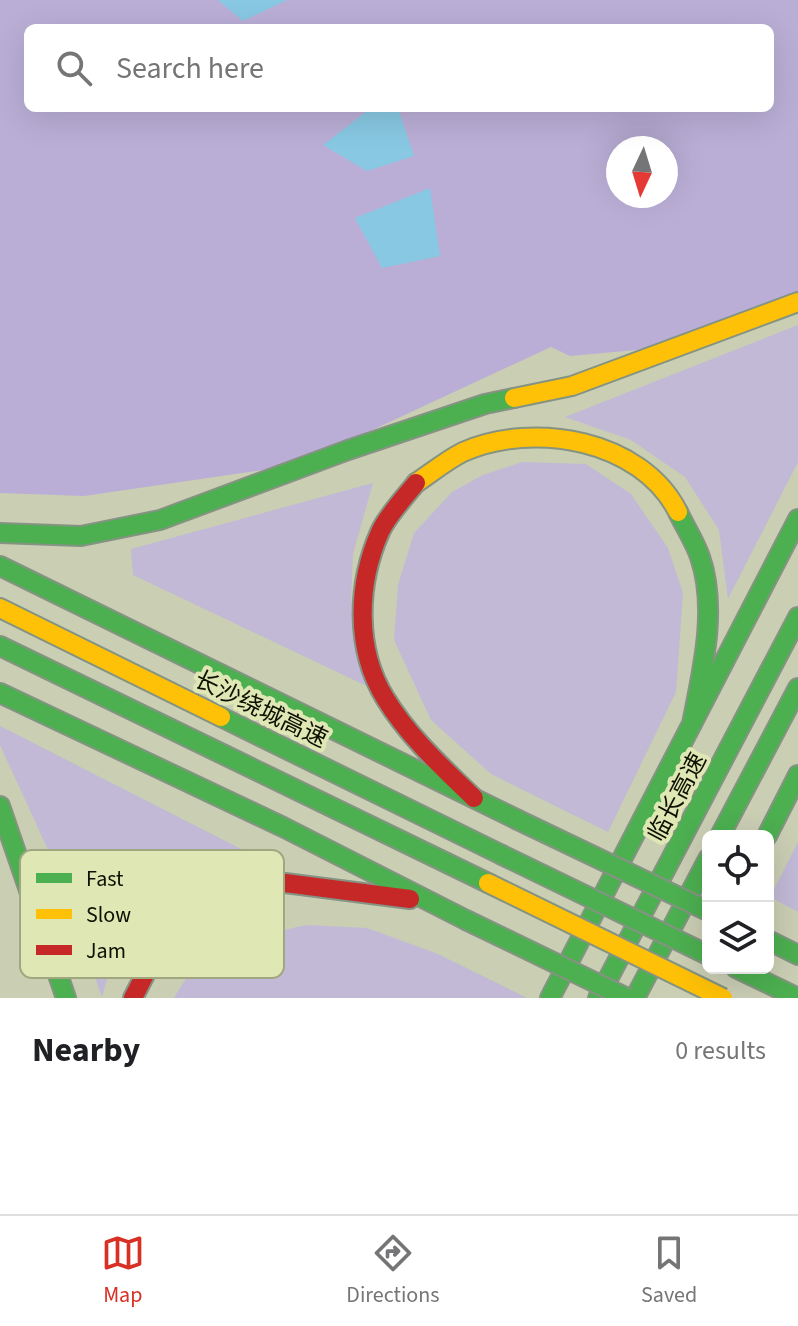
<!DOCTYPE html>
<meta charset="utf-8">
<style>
:root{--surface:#fff;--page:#f6f6f6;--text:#202124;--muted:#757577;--line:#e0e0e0;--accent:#d93025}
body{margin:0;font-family:"Source Sans 3","Noto Sans SC",sans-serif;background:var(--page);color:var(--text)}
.controls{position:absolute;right:24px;bottom:24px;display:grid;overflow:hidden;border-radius:12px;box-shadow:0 8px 32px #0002}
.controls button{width:72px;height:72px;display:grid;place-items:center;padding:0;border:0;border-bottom:2px solid var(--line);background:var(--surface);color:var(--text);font:40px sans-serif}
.compass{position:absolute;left:606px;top:136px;width:72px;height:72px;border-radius:50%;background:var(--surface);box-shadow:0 8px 32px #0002;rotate:184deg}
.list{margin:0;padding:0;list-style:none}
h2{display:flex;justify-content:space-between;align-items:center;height:104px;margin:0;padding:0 32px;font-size:34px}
h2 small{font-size:26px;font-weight:400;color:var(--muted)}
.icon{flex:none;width:44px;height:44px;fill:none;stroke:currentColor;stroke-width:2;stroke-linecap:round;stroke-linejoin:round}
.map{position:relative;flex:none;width:798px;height:998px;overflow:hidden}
.search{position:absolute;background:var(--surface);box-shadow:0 8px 32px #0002;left:24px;right:24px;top:24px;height:88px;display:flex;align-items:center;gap:20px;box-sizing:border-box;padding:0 28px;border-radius:12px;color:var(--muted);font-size:30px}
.sheet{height:216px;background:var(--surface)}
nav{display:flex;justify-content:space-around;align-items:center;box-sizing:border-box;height:112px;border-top:2px solid var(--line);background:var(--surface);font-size:22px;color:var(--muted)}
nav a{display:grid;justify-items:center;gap:4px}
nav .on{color:var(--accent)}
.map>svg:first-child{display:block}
</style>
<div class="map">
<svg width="798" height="998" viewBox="0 0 798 998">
<rect width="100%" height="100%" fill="#caceb3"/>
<!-- green -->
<path fill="#c1b9d6" d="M798,325v137l-70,137 -9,-69 -34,-53 -54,-37 -66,-23z
M522,462l64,2 45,30 37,54 15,45 -7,99 -68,140 -117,-58 -60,-54 -37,-80 4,-55 16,-52 38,-41 31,-17z
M373,483l-20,71 -2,46 24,90 -242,-115 -2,-26z
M0,726l245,125c-27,14 -92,42 -109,64 -17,24 -26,54 -34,82l-47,-132 -55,-120z
M798,842v70l-28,-15z
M307,925l60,3 71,26 89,44h-353c31,-57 75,-60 133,-73z"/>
<!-- forest -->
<path fill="#baaed6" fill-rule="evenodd" d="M0,0h798v302l-117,44 -111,10 -19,-9 -254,118 -213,31 -84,-3zM28,28h742v80h-742zM618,148h48v48h-48z"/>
<!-- water -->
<path fill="#88c8e2" d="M218,0h69l-44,21z
M371,108h27l16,48 -47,15 -44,-26z
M430,188l10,68 -58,12 -27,-50z"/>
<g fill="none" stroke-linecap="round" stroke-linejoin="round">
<defs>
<path id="fast" d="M678,512c7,15 17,30 22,45 18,52 2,115 -8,167
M0,533l81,3 79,-16 188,-70 137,-46 29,-6
M0,566l516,253
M0,646l488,237
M0,693l283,134 183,93
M221,717l279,137
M0,806l66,192
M720,836l78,-148
M767,836l31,-61
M768,940l30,15
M736,968l62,30
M550,998l248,-479
M598,998l200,-381
M635,998l73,-139"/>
<path id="slow" d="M514,398l58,-12 226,-84
M416,483c15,-10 31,-23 47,-31 70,-31 178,-13 215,60
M0,608l221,109"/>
<path id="jam" d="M416,483c-12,15 -29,33 -36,49 -23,52 -25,117 5,166 23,38 57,69 89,100
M133,998l23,-45 43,-39 43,-22 43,-9 125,16"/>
</defs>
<!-- fast casing -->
<use href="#fast" stroke="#859383" stroke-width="22"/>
<!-- slow casing -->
<use href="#slow" stroke="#859383" stroke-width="22"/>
<!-- jam casing -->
<use href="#jam" stroke="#859383" stroke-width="22"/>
<!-- fast -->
<use href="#fast" stroke="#4caf50" stroke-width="18"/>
<!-- slow -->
<use href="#slow" stroke="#ffc107" stroke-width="18"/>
<!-- jam -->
<use href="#jam" stroke="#c62828" stroke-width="18"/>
<defs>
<path id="fast-bridge" d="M516,819l192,92
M500,854l208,101
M466,920l161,78"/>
<path id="slow-bridge" d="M488,883l235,115"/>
</defs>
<!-- fast-bridge casing -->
<use href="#fast-bridge" stroke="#859383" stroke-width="22" stroke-linecap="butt"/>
<!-- slow-bridge casing -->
<use href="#slow-bridge" stroke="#859383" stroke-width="22" stroke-linecap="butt"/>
<!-- fast-bridge -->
<use href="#fast-bridge" stroke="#4caf50" stroke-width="18"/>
<!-- slow-bridge -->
<use href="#slow-bridge" stroke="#ffc107" stroke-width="18"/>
</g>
<g text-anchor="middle" stroke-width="8" stroke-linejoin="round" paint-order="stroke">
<!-- street labels -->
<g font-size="24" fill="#0e1001" stroke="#dfe7b5">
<text transform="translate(261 709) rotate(26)" y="8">长沙绕城高速</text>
<text transform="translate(677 797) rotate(-62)" y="8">临长高速</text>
</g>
</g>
<!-- legend -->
<rect x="20" y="850" width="264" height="128" rx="12" fill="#dfe7b5" stroke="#a0a67f" stroke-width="2"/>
<rect x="36" y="873" width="36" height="10" fill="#4caf50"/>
<rect x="36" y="909" width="36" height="10" fill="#ffc107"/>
<rect x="36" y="945" width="36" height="10" fill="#c62828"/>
<g font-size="22" fill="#0e1001">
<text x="86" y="886">Fast</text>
<text x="86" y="922">Slow</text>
<text x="86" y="958">Jam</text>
</g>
</svg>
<div class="controls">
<button><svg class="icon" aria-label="locate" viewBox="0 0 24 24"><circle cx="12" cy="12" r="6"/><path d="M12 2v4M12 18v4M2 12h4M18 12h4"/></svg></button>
<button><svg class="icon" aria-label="layers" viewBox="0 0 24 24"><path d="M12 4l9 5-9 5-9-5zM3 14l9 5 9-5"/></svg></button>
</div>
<svg class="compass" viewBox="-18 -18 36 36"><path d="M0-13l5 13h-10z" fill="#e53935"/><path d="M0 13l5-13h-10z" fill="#757577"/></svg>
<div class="search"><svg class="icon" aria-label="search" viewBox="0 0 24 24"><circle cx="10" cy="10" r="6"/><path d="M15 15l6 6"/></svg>Search here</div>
</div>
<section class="sheet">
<h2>Nearby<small>0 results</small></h2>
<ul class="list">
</ul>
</section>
<nav>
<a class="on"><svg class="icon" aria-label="map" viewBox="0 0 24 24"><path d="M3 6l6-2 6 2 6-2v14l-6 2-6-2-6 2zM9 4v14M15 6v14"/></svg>Map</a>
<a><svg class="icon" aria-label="directions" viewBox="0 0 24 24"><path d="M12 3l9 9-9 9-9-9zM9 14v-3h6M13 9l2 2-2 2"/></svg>Directions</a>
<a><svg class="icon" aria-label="saved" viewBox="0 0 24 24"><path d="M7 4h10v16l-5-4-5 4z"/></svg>Saved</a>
</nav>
